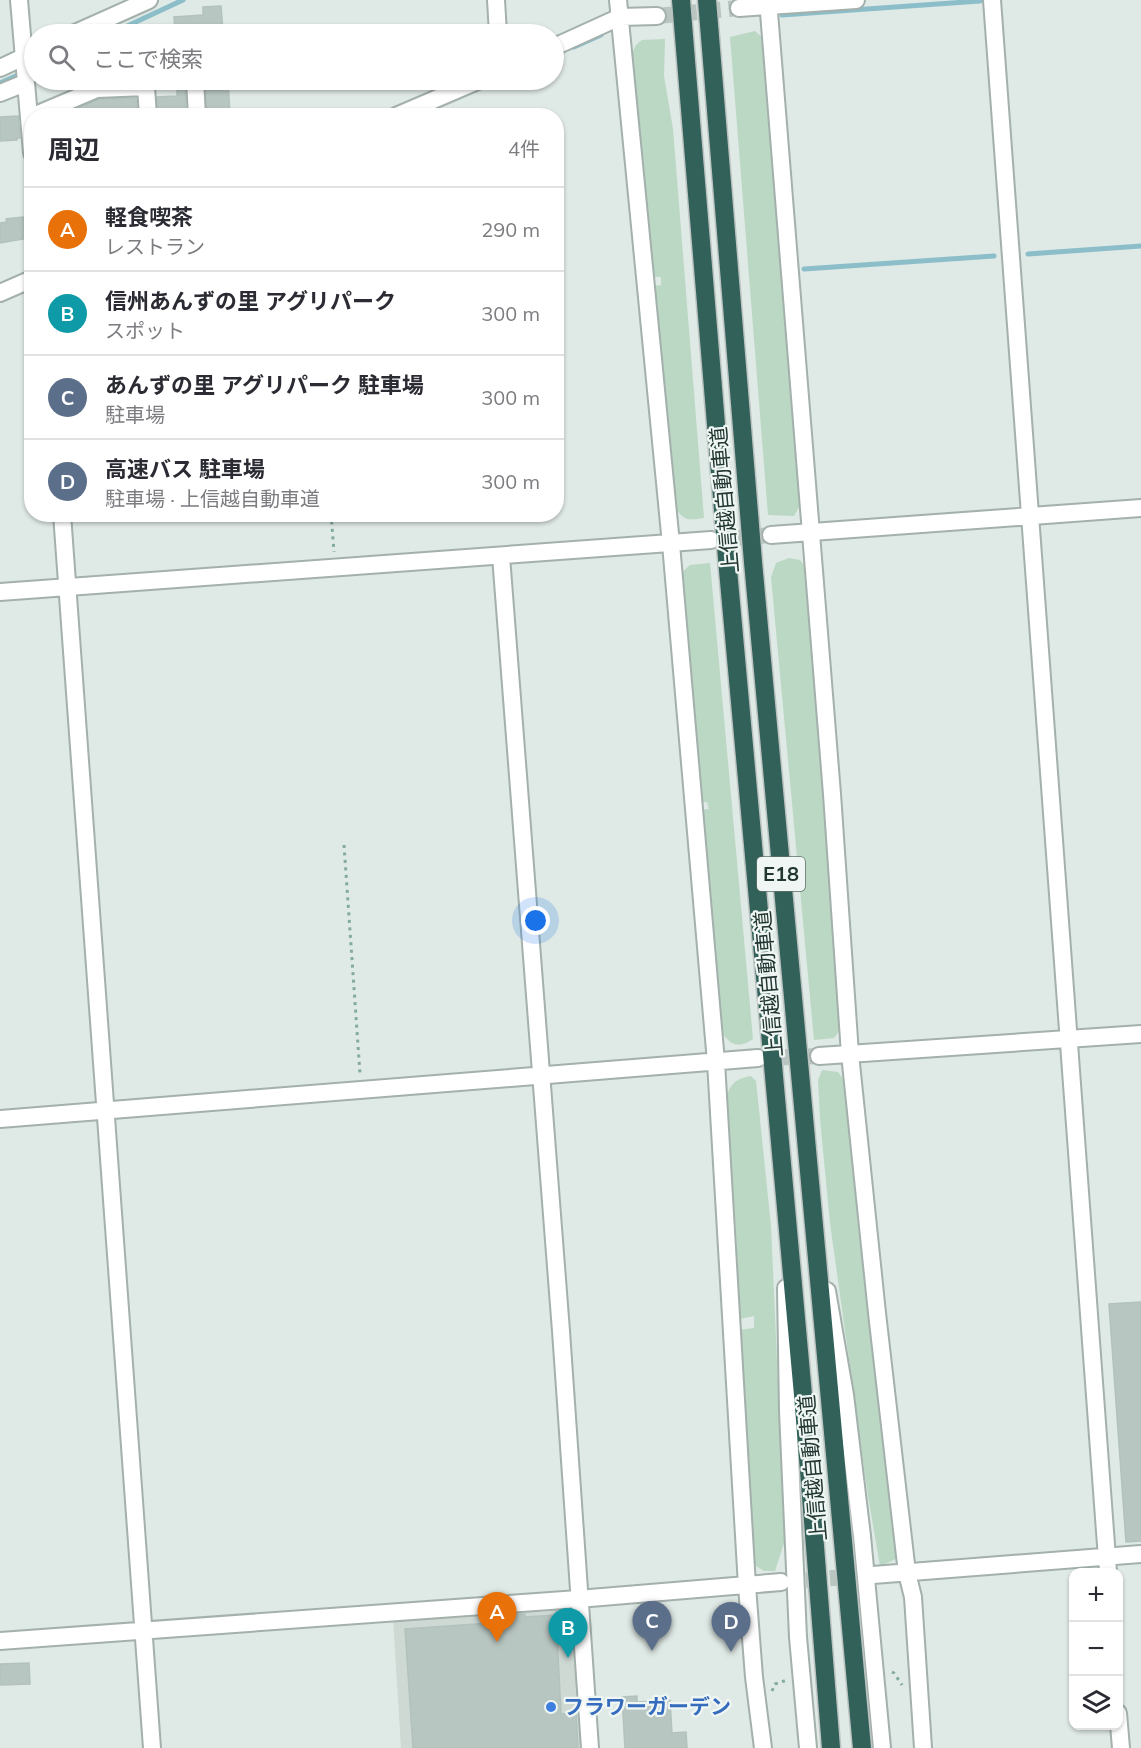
<!DOCTYPE html>
<html lang="ja">
<meta charset="utf-8">
<style>
:root{--surface:#fff;--page:#f7f7f7;--text:#2b2b33;--muted:#7c7c81;--line:#e1e1e2;--accent:#0b8043}
body{margin:0;font-family:Mulish,"Noto Sans JP",sans-serif;background:var(--page);color:var(--text)}
.controls{position:absolute;right:18px;bottom:18px;display:grid;overflow:hidden;border-radius:12px;box-shadow:0 2px 4px #0004}
.controls button{width:54px;height:54px;display:grid;place-items:center;padding:0;border:0;border-bottom:2px solid var(--line);background:var(--surface);color:var(--text);font:30px sans-serif}
.you{position:absolute;left:536px;top:921px;width:21px;height:21px;margin:-15px;border:4px solid #fff;border-radius:50%;background:#1a73e8;box-shadow:0 0 0 9px #1a73e833}
.badge{display:grid;place-items:center;width:39px;height:39px;border-radius:50%;background:var(--accent);color:#fff;font-size:20px;font-weight:700}
.pin{position:absolute;translate:-50% -50px;filter:drop-shadow(0 2px 3px #0008)}
.pin::after{content:'';position:absolute;top:32px;width:21px;height:18px;background:inherit;clip-path:polygon(0 0,100% 0,50% 100%)}
.list{margin:0;padding:0;list-style:none}
h2{display:flex;justify-content:space-between;align-items:center;height:78px;margin:0;padding:0 24px;font-size:26px}
h2 small{font-size:20px;font-weight:400;color:var(--muted)}
.list li{display:grid;grid-template-columns:39px 1fr auto;gap:18px;align-items:center;box-sizing:border-box;height:84px;padding:0 24px;border-top:2px solid var(--line)}
.list b{display:block;font-size:22px;white-space:nowrap}
.list p{margin:0;font-size:20px;white-space:nowrap;color:var(--muted)}
.list em{font-size:20px;font-style:normal;color:var(--muted)}
.icon{flex:none;width:33px;height:33px;fill:none;stroke:currentColor;stroke-width:2;stroke-linecap:round;stroke-linejoin:round}
.map{position:relative;flex:none;width:1141px;height:1748px;overflow:hidden}
.search{position:absolute;background:var(--surface);box-shadow:0 2px 4px #0004;left:24px;top:24px;width:540px;height:66px;display:flex;align-items:center;gap:15px;box-sizing:border-box;padding:0 21px;border-radius:33px;color:var(--muted);font-size:22px}
.panel{position:absolute;background:var(--surface);box-shadow:0 2px 4px #0004;left:24px;top:108px;width:540px;height:414px;border-radius:24px}
.map>svg:first-child{display:block}
</style>
<div class="map">
<svg width="1141" height="1748" viewBox="0 0 1141 1748">
<rect width="100%" height="100%" fill="#dfe9e5"/>
<!-- built -->
<path fill="#ced9d4" d="M574,1610l11,138h-184l-8,-130z"/>
<!-- green -->
<path fill="#bad8c3" d="M755,31l10,9 37,462 -8,14 -26,-1 -38,-478z
M665,39l-1,37 9,53 31,389c-19,3 -20,2 -31,-13l-22,-219 10,-1v-8h-12l-18,-221 5,-11 6,-5z
M789,558l11,2 8,10 34,457 -8,11 -20,2 -43,-463 5,-14z
M710,563l43,476c-15,11 -24,5 -33,-9l-20,-220 9,-1 -2,-7h-8l-19,-228 10,-9z
M822,1070l16,2 9,12 11,143 41,323 -3,9 -16,7 -12,-70 -38,-273 -10,-104 -2,-39z
M751,1076l5,5 15,145 14,314 -10,31h-11l-11,-7 -14,-234 15,-2v-12l-14,3 -4,-88 -10,-132c4,-15 9,-20 25,-23z"/>
<g fill="none" stroke-linecap="round" stroke-linejoin="round">
<!-- stream -->
<path stroke="#8cbeca" stroke-width="5" d="M782,15l198,-14
M110,34l73,-34
M574,47l27,-12
M0,83l34,-15
M481,87l17,-7
M1028,254l113,-8
M804,269l190,-13"/>
</g>
<!-- building -->
<path fill="#b8c6c1" stroke="#b2c2bc" stroke-width="1.5" d="M221,6l2,26 -48,2 -1,-17 29,-2v-8z
M177,80h8l1,36h-28l-1,-19 20,-1z
M205,80h23l2,36h-23z
M136,98l1,18h-65l-2,-4 29,-13z
M18,116l2,22h-3v2l-17,1v-24z
M23,217l1,2h2l3,19 -29,5v-20l7,-1 -1,-3z
M1141,1302v239l-15,1 -17,-238z
M525,1614v3l31,-2 5,99 15,-1 2,35h-165l-8,-119 86,-6 -1,-7z
M29,1663l1,21 -30,1v-21z
M637,1696v6l33,-2 2,33 14,-1 1,16h-62l-3,-51z"/>
<g fill="none" stroke-linecap="round" stroke-linejoin="round">
<!-- minor-tunnel -->
<path stroke="#b9c5c1" stroke-width="16" stroke-dasharray="16 8" stroke-linecap="butt" d="M657,16l82,-8
M712,540l59,-5
M759,1058l60,-2
M782,1582l91,-7"/>
<defs>
<path id="minor" d="M19,0l13,153
M496,0l2,34
M618,0l53,544 45,518 31,524 7,91 9,71
M768,0l64,794 18,260 27,259 30,260 6,24 10,151
M992,0l116,1572
M739,8l117,-8
M73,34l76,-34
M554,47l66,-30 37,-1
M0,68l34,-16
M195,80l2,36
M0,93l25,-10
M33,116l64,-27 49,-2 2,29
M396,116l84,-36
M0,293l32,-14
M62,514l90,1234
M771,535l370,-27
M501,556l60,775 29,417
M0,592l711,-52
M819,1056l322,-22
M0,1119l758,-61
M786,1288l2,123 10,226 10,111
M827,1291l18,104 17,141 20,212
M873,1575l268,-21
M0,1641l578,-42 203,-17
M1118,1713l3,35"/>
<path id="highway" d="M681,0l47,570 75,825 28,353
M707,0l46,562 109,1186"/>
</defs>
<!-- minor casing -->
<use href="#minor" stroke="#a3b0ac" stroke-width="20"/>
<!-- highway casing -->
<use href="#highway" stroke="#bdc3c2" stroke-width="21"/>
<!-- path -->
<path stroke="#82aa9e" stroke-width="3" stroke-dasharray="3 4.5" stroke-linecap="butt" d="M331,514l3,38
M344,845l16,229
M892,1672l2,1 8,12
M772,1691l3,-7 12,-4"/>
<!-- minor -->
<use href="#minor" stroke="#fff" stroke-width="16"/>
<!-- highway -->
<use href="#highway" stroke="#316158" stroke-width="18"/>
</g>
<!-- markers -->
<circle fill="#3f7fe0" stroke="#eff6f3" stroke-width="2" cx="551" cy="1707" r="6"/>
<g text-anchor="middle" stroke-width="4.5" stroke-linejoin="round" paint-order="stroke">
<!-- shield labels -->
<rect fill="#eff6f3" stroke="#60706c" stroke-width="1.5" x="757" y="857" width="48" height="34" rx="4.5"/>
<g font-size="20" font-weight="bold" fill="#223732">
<text x="781" y="881">E18</text>
</g>
<!-- street labels -->
<g font-size="21" fill="#223732" stroke="#eff6f3">
<text transform="translate(725 500) rotate(-95)" y="7">上信越自動車道</text>
<text transform="translate(769 984) rotate(-95)" y="7">上信越自動車道</text>
<text transform="translate(813 1468) rotate(-95)" y="7">上信越自動車道</text>
</g>
<!-- shop labels -->
<g font-size="21" font-weight="bold" fill="#366cbe" stroke="#eff6f3" text-anchor="start">
<text x="563" y="1714">フラワーガーデン</text>
</g>
</g>
</svg>
<div class="controls">
<button>+</button>
<button>−</button>
<button><svg class="icon" aria-label="layers" viewBox="0 0 24 24"><path d="M12 4l9 5-9 5-9-5zM3 14l9 5 9-5"/></svg></button>
</div>
<div class="you"></div>
<div class="pin badge" style="left:497px;top:1642px;background:#e8710a">A</div>
<div class="pin badge" style="left:568px;top:1658px;background:#0f9aa8">B</div>
<div class="pin badge" style="left:652px;top:1651px;background:#5c6f8a">C</div>
<div class="pin badge" style="left:731px;top:1652px;background:#5c6f8a">D</div>
<div class="search"><svg class="icon" aria-label="search" viewBox="0 0 24 24"><circle cx="10" cy="10" r="6"/><path d="M15 15l6 6"/></svg>ここで検索</div>
<section class="panel">
<h2>周辺<small>4件</small></h2>
<ul class="list">
<li><span class="badge" style="background:#e8710a">A</span><div><b>軽食喫茶</b><p>レストラン</p></div><em>290 m</em></li>
<li><span class="badge" style="background:#0f9aa8">B</span><div><b>信州あんずの里 アグリパーク</b><p>スポット</p></div><em>300 m</em></li>
<li><span class="badge" style="background:#5c6f8a">C</span><div><b>あんずの里 アグリパーク 駐車場</b><p>駐車場</p></div><em>300 m</em></li>
<li><span class="badge" style="background:#5c6f8a">D</span><div><b>高速バス 駐車場</b><p>駐車場 · 上信越自動車道</p></div><em>300 m</em></li>
</ul>
</section>
</div>
